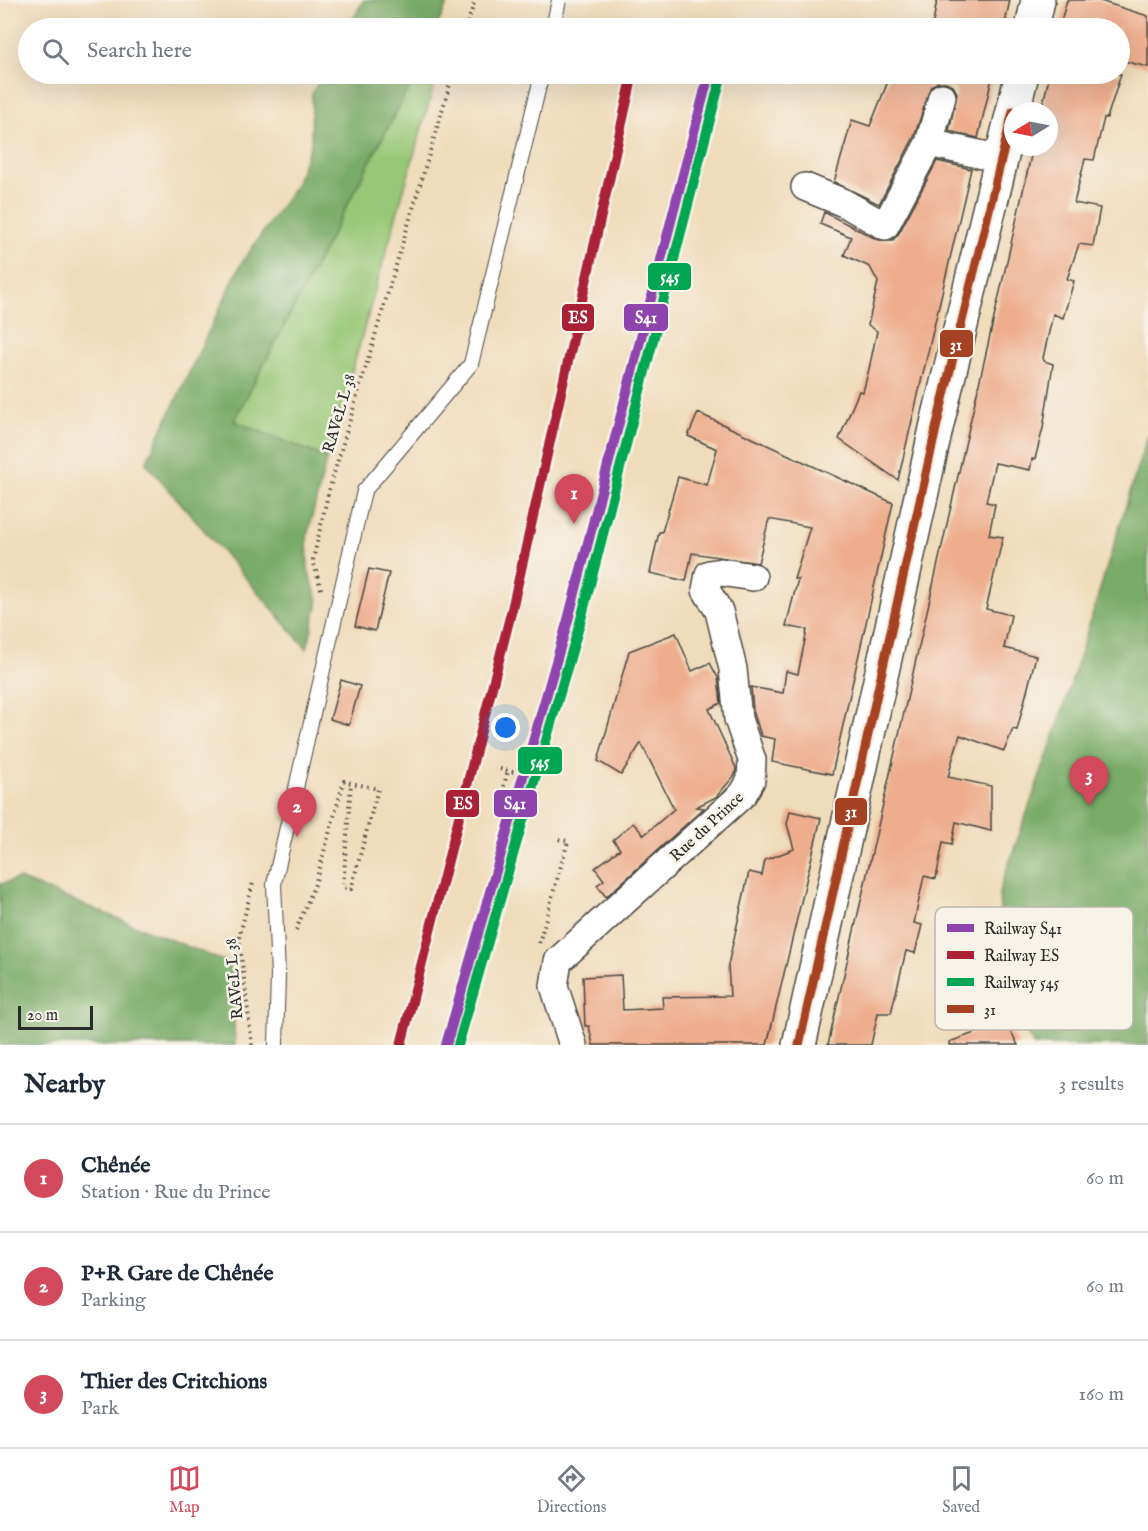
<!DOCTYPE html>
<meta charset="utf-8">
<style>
:root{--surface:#fff;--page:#f6f6f7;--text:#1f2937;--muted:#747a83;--line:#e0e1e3;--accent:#d1495b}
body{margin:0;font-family:"IM FELL English",serif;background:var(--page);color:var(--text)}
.compass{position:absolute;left:1004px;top:102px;width:54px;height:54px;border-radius:50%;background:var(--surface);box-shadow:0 6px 24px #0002;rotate:260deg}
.scale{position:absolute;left:18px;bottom:15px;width:75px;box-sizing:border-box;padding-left:6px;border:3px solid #2b2b2b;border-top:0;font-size:16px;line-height:21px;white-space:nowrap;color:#2b2b2b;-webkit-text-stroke:4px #f7f3e8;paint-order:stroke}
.you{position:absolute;left:506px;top:728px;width:21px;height:21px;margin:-15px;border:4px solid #fff;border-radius:50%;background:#1a73e8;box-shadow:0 0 0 9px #1a73e833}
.badge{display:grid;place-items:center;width:39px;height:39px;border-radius:50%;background:var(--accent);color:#fff;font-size:20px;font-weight:700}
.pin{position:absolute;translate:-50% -50px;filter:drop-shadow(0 2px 3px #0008)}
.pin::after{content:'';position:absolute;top:32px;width:21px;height:18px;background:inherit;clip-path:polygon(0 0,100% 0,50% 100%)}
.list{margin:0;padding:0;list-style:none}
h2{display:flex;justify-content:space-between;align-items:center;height:78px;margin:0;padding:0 24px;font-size:26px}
h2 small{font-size:20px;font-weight:400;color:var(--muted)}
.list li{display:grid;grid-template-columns:39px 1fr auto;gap:18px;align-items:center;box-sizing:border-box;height:108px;padding:0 24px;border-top:2px solid var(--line)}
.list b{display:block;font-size:22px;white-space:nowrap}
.list p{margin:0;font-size:20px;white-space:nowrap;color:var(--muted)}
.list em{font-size:20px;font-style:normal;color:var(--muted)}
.icon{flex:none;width:33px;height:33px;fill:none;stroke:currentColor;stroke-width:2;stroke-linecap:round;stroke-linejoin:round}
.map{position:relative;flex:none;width:1148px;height:1045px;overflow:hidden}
.search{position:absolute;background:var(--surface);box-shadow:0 6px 24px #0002;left:18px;right:18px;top:18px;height:66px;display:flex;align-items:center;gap:15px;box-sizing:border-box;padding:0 21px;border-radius:33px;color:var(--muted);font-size:22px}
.sheet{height:402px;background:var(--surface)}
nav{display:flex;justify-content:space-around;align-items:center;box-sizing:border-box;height:84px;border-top:2px solid var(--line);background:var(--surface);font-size:16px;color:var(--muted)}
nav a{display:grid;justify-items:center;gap:3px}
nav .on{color:var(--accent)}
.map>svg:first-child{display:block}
</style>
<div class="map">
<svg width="1148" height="1045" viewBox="0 0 1148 1045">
<rect width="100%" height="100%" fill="#f7f3e8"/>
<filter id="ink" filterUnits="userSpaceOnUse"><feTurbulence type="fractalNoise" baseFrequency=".0167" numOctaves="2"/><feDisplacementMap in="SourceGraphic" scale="12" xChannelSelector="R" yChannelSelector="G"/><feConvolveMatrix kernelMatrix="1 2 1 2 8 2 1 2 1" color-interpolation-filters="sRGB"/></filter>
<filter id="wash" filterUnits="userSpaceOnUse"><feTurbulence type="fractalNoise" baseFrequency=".008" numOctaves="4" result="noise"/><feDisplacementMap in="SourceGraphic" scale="24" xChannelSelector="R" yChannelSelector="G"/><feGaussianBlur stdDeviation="1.35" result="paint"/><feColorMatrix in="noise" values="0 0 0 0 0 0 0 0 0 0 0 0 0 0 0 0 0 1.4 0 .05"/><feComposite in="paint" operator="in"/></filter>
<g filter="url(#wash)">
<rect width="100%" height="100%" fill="#efdcba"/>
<!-- green -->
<path fill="#97c877" stroke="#617a51" stroke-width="1.5" d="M416,74h21l-110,384 -93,-37z"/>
<!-- forest -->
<path fill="#79ac68" stroke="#526c4a" stroke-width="1.5" d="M364,0h85l-13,28h-88z
M323,74h93l-182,347 93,37 -20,78 1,33 10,32 -11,48 -161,-186 95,-199 53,-76 17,-44 1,-50z
M1148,434v611h-114l-30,-51 -5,-102 61,-173z
M19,879l212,85 4,81h-235v-161z"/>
<g id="blocks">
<!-- building -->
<path fill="#eeae8e" d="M937,0h73l-6,28h-72z
M1067,0h30l51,16v51l-29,-7v-32h-60z
M891,74h102l-15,64 -29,-7 8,-38 -4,-7 -7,-4h-8l-7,4 -17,51 -35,67 -45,-22 18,-62 18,6z
M1050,74h71l-14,44h-3l-10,42 -9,-1 -11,44 26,5 -7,38 -14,-2 -12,35 7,2 -11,37 -10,-4 -10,44 1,3 9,3 -10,64 -8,31h-3l-2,11 -35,-7 -9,39 9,2 -6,31 14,2 -17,72 25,6 -7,33 32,8 -19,74 -4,-1 -9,22 -44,-16 -7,23 -5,19 43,9v45l-35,-9 -4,22 -9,-2 -7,37 -12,-3 -10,47 8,2 -7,28 -9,-2 -15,62h-13l-7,32h-43l203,-889 2,-9h16v-36h-8z
M937,161l34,8 -73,311 -59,-41 20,-48 4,1 6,-23 8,-38 -9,-6 10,-43 -8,-15 -26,-12 7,-18 -31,-13 4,-12 54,28h15l6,-7z
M698,413l195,90 -61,271 -60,-12 3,-23 -14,-3 -8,-26 -2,-23 32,6 3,-22 12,3 9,-44 -21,-4 12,-47h-4l16,-52 -41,-8 -11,44 -66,-10 -6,28 -36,-8 9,-41h3l16,-55 29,8 10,-36 -29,-13z
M369,569l20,4 -14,58 -20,-5z
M676,633l16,38 18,-8 8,15 3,25 -12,6 27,59 -1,7 -19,22 -20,10 8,1 -98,89 -9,-12 7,-5 -9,-12 25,-19 -7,-9 20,-17 11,12 30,-26 -33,-66 -20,32 -23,-14 31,-110z
M341,680l19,6 -11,39 -19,-6z
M790,811l31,7 -54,227h-174l-4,-19h-4l-2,-49 38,-2 2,35 40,-2 -1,-11 68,-1 -2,-31 21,-93 13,3 3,-15 29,-11 -7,-25z
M1006,1022l12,23h-69v-3z"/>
</g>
</g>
<g filter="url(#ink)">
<use href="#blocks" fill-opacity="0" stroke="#484640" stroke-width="1.5"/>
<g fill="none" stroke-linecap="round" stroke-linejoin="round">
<defs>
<path id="lane" d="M553,28l6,-28
M276,1045l2,-70 -4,-91 90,-393 107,-127 71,-290"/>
<path id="street" d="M929,143l13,-46
M805,187l39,16 41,23 44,-83 72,16
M573,1045l-19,-59 4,-25 185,-167 8,-14 1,-20 -14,-41 -5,-50 -14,-58 -13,-21 3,-16 12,-2 32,5"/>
<path id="primary" d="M1032,28l6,-28
M799,1045l138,-621 85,-350"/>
</defs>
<!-- lane casing -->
<use href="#lane" stroke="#484640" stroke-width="16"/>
<!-- street casing -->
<use href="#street" stroke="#484640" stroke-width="30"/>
<!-- primary casing -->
<use href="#primary" stroke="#484640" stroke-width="36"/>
<!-- path -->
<path stroke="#484640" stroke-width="4" stroke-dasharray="1.5 4.5" stroke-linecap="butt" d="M466,28l9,-28
M321,589l-8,-29 16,-70 124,-416
M500,769l18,4
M501,798l7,-28
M296,930l19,-46 29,-103 7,2 -8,104 8,2 27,-100 -27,-6
M539,943l29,-102 -11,-2
M252,1045l-13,-107 14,-55"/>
<!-- lane -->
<use href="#lane" stroke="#fff" stroke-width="14"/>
<!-- street -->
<use href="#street" stroke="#fff" stroke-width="27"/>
<!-- primary -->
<use href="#primary" stroke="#fff" stroke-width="33"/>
<defs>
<path id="bus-1" d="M799,1045l138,-621 76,-313"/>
</defs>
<!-- bus-1 casing -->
<use href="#bus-1" stroke="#f7f3e8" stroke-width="14"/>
<!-- bus-1 -->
<use href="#bus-1" stroke="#a64224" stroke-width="9"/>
<defs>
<path id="rail-1" d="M446,1045l122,-425 141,-546"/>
<path id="rail-2" d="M401,1045l112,-440 120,-531"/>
<path id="rail-3" d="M458,1045l122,-422 141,-546"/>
</defs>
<!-- rail-1 casing -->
<use href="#rail-1" stroke="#f7f3e8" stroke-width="15"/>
<!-- rail-2 casing -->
<use href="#rail-2" stroke="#f7f3e8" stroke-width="15"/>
<!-- rail-3 casing -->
<use href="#rail-3" stroke="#f7f3e8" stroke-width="15"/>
<!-- rail-1 -->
<use href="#rail-1" stroke="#8e44ad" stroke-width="10"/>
<!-- rail-2 -->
<use href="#rail-2" stroke="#aa2135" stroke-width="10"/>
<!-- rail-3 -->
<use href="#rail-3" stroke="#00a651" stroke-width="10"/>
</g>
</g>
<g text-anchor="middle" stroke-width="5" stroke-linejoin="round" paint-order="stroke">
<!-- street labels -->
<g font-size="16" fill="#2b2b2b" stroke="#f7f3e8">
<text transform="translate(338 413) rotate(-74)" y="6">RAVeL L 38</text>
<text transform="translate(706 826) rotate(-43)" y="6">Rue du Prince</text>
<text transform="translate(233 979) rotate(-95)" y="6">RAVeL L 38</text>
</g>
</g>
<!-- legend -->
<rect x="935" y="907" width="198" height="123" rx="9" fill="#f7f3e8" stroke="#bab7af" stroke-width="1.5"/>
<rect x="947" y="924" width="27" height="8" fill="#8e44ad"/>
<rect x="947" y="951" width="27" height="8" fill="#aa2135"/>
<rect x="947" y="978" width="27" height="8" fill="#00a651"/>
<rect x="947" y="1005" width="27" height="8" fill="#a64224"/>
<g font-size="16" fill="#2b2b2b">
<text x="984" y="934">Railway S41</text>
<text x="984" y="961">Railway ES</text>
<text x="984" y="988">Railway 545</text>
<text x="984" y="1015">31</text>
</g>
<g stroke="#f7f3e8" stroke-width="2">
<rect x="647" y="262" width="45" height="29" rx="6" fill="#00a651"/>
<rect x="561" y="303" width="34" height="29" rx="6" fill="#aa2135"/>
<rect x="623" y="303" width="46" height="29" rx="6" fill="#8e44ad"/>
<rect x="939" y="329" width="35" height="29" rx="6" fill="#a64224"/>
<rect x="517" y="746" width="46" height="29" rx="6" fill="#00a651"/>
<rect x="445" y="789" width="35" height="29" rx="6" fill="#aa2135"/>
<rect x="493" y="789" width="45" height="29" rx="6" fill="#8e44ad"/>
<rect x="834" y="797" width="34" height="29" rx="6" fill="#a64224"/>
</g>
<g font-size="16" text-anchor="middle" font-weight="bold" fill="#fff">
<text x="670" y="282">545</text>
<text x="578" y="323">ES</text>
<text x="646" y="323">S41</text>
<text x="956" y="350">31</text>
<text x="540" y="767">545</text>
<text x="463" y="809">ES</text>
<text x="515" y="809">S41</text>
<text x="851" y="817">31</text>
</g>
</svg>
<svg class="compass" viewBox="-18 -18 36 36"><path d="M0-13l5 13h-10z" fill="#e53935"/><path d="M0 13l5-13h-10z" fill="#747a83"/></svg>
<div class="scale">20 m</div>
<div class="you"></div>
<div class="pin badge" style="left:574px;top:524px">1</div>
<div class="pin badge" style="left:297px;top:837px">2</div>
<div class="pin badge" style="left:1089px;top:806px">3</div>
<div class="search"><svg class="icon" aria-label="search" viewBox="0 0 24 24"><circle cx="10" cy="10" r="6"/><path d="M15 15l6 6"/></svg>Search here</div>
</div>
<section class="sheet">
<h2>Nearby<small>3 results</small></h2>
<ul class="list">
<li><span class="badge">1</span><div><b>Chênée</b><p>Station · Rue du Prince</p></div><em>60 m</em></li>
<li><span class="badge">2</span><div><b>P+R Gare de Chênée</b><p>Parking</p></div><em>60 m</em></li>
<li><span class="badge">3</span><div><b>Thier des Critchions</b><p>Park</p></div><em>160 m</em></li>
</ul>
</section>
<nav>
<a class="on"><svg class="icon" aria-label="map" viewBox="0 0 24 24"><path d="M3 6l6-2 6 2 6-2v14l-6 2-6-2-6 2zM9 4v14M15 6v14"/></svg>Map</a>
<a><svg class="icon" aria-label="directions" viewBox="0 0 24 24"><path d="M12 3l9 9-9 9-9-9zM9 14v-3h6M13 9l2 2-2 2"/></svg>Directions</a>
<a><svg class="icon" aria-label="saved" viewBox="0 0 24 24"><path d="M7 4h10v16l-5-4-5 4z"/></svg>Saved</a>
</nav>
